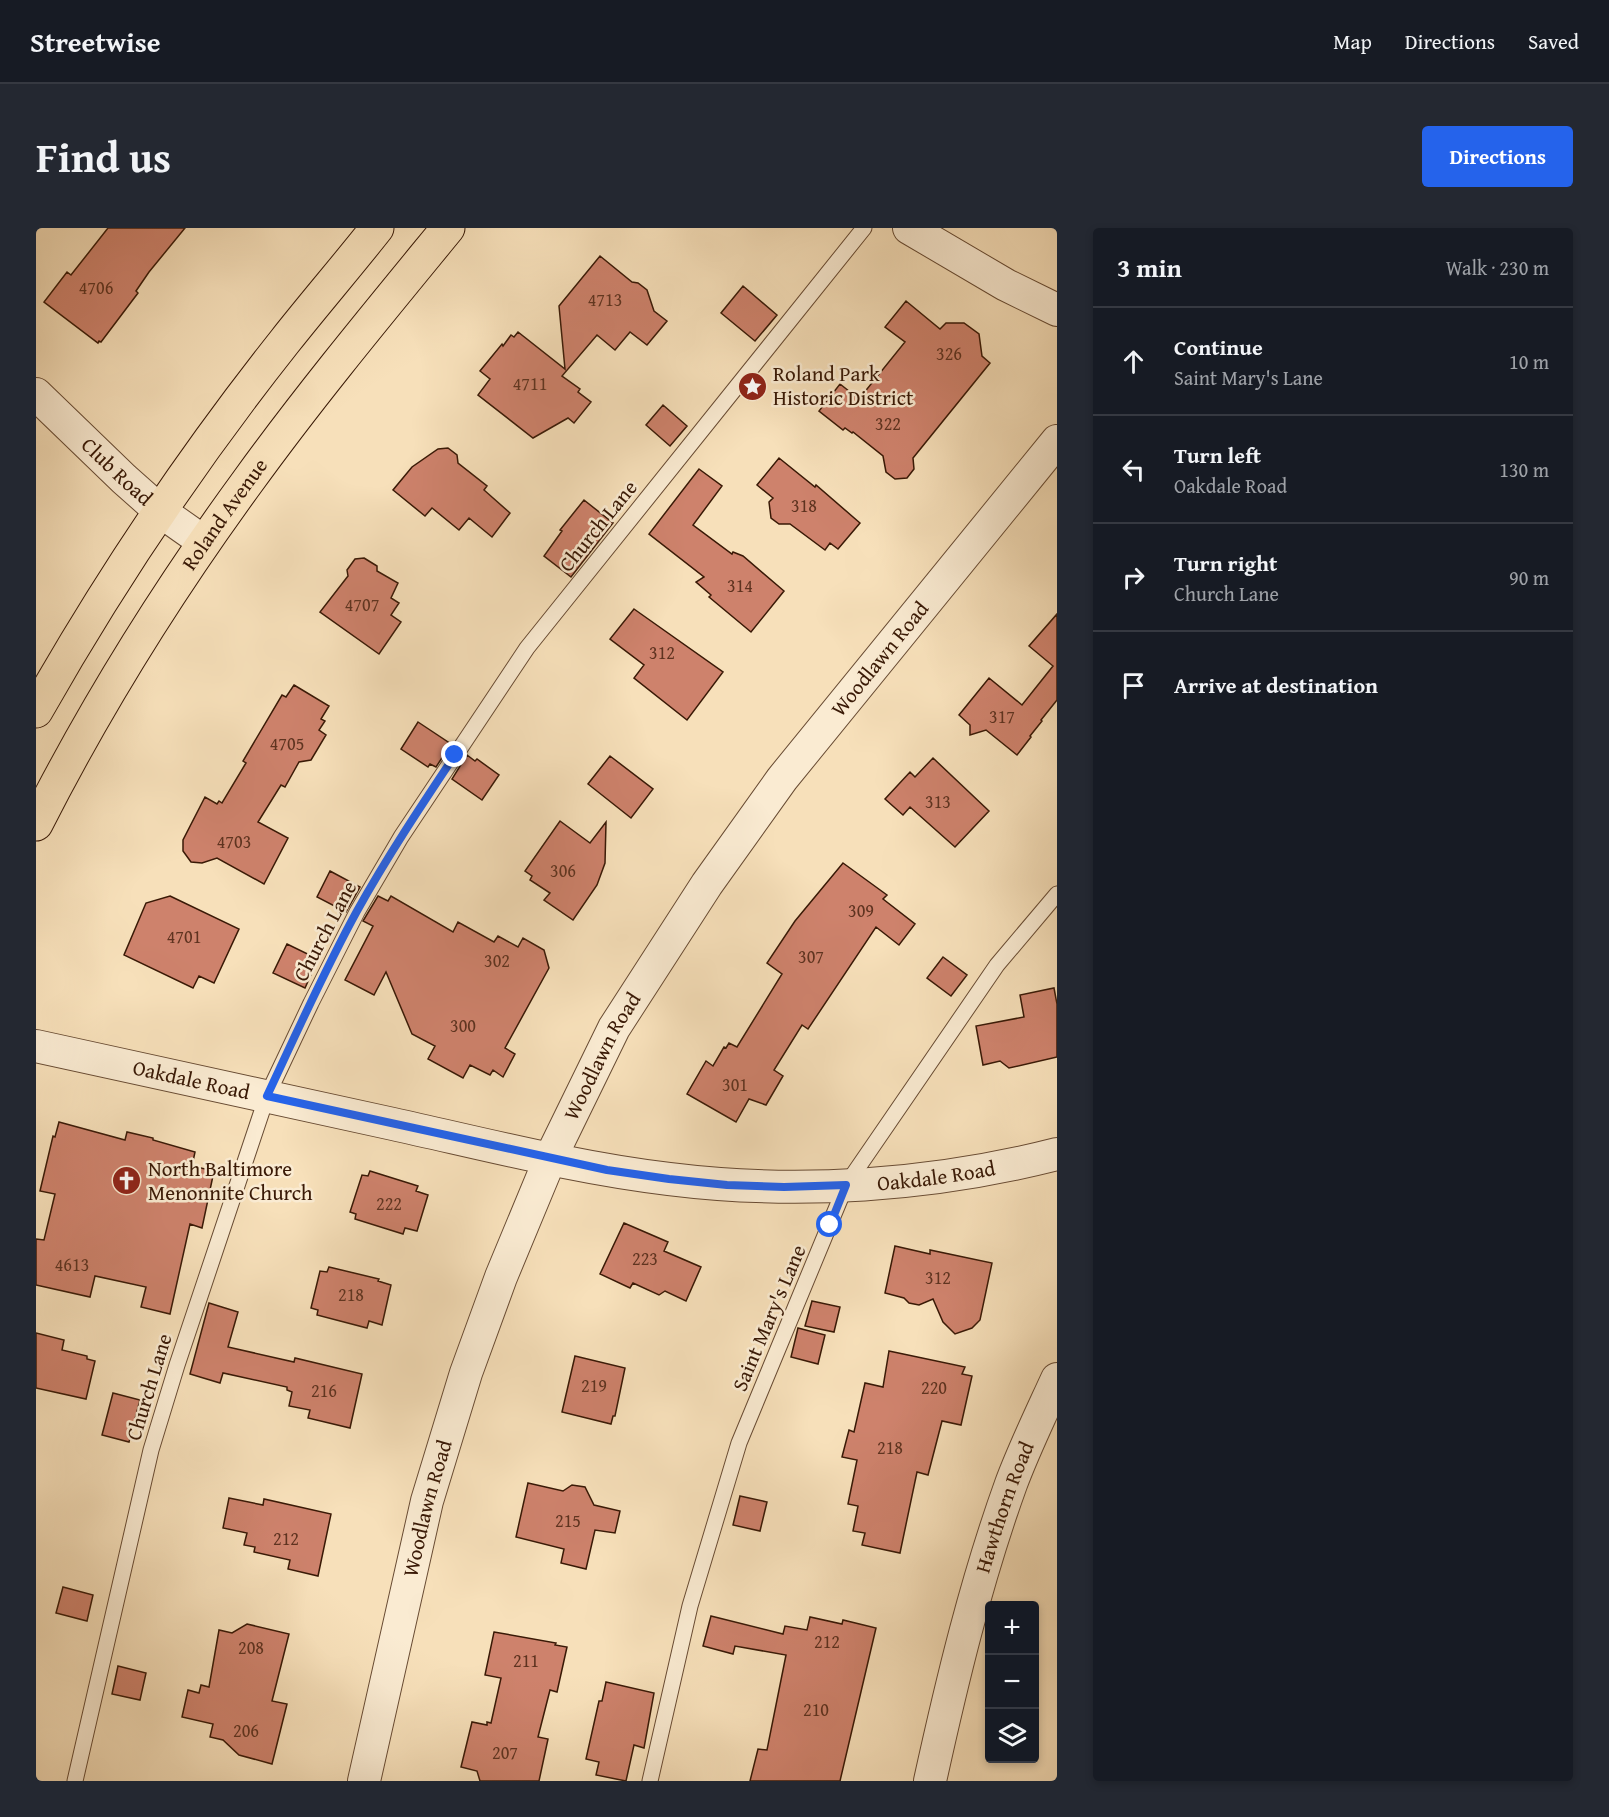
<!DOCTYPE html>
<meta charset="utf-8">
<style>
:root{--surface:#171b24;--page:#242831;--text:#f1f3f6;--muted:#9ea1a6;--line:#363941;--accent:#2563eb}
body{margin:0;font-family:"Gentium Book Plus",serif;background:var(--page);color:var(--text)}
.controls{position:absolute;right:18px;bottom:18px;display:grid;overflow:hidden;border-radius:6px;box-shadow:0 3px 9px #0003}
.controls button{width:54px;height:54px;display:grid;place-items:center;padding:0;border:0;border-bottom:2px solid var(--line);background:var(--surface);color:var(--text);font:30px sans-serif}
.stop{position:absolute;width:18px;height:18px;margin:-14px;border:4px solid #2563eb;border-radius:50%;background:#fff}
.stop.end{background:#2563eb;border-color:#fff;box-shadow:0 2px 6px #0008}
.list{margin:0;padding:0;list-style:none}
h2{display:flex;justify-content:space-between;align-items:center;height:78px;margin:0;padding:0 24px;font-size:26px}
h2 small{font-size:20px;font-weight:400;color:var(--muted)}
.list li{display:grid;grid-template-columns:39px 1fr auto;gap:18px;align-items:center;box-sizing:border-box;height:108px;padding:0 24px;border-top:2px solid var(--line)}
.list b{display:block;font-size:22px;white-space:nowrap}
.list p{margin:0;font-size:20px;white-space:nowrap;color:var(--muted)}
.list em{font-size:20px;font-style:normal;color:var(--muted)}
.icon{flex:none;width:33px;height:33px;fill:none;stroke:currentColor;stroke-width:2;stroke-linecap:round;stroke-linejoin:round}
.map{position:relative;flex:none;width:1021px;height:1553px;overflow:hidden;border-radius:6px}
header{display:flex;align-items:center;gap:36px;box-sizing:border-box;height:84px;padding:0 30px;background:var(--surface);border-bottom:2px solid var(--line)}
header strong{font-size:28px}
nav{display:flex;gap:33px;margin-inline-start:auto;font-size:21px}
.intro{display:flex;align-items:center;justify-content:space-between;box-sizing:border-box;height:144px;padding:0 36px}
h1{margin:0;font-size:42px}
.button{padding:15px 27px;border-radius:6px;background:var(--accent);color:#fff;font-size:21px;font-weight:700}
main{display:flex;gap:36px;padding:0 36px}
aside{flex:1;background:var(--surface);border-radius:6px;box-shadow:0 3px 9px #0003}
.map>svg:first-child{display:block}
</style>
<header>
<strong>Streetwise</strong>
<nav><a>Map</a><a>Directions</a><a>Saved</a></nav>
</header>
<div class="intro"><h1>Find us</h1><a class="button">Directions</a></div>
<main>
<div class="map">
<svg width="1021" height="1553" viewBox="0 0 1021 1553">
<rect width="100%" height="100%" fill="#f7e0ba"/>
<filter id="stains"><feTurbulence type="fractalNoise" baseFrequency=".00333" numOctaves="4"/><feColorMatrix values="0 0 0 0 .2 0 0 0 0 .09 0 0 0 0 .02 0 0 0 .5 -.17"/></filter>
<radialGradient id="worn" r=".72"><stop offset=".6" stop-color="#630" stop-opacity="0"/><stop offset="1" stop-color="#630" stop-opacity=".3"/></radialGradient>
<!-- building -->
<path fill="#ce826c" stroke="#391906" stroke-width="1.5" d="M72,0h77l-36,44 -13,19 2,2 -37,49 -2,-1 -1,2 -54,-41 23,-30 4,3z
M564,28l32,26 6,1 9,7 7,21 13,10 -20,24 -17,-13 -15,18 -18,-15 -35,41 18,13 -2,3 13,10 -17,21 -6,-5 -35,20 -55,-43 12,-16 -10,-8 22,-27 1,2 8,-11 3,2 4,-5 47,37 -6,-63z
M707,58l34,29 -22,26 -34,-28z
M870,73l34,28 6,-6h18l15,11 3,22 8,7 -77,95 1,11 -7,9 -12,1 -9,-7 -3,-16 -30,-24 -1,1 -7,-5 -2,2 -24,-19 21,-27 19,15 46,-57 -20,-15z
M627,177l24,21 -17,20 -24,-21z
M412,220l9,7 1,8 29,23 -3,4 26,23 -18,24 -23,-19 -10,12 -27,-22 -7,8 -32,-26 19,-23 26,-18z
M743,230l36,29 1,-2 44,38 -22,26 -8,-6 -5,7 -35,-26h-11l-8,-6 -2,-16 4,-4 -16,-13z
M663,241l23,17 -29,39 39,29 1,-2 10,4 41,35 -33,41 -42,-35 2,-2 -15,-13 8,-5 -55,-43z
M548,272l29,23 -42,54 -27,-21 18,-25 -2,-1z
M328,330l13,8v5l21,12 -7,15 8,5 -8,12 10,7 -22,32 -59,-42 28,-36 -1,-6 8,-11z
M598,381l89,63 -36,48 -53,-42 10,-13 -34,-26z
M1021,386v86l-16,20 1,1 -12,15 1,1 -14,18 -31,-25 -16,5v-10l-11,-10 30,-37 33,27 31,-39 -24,-20z
M258,457l35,21 -8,13 4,2 -6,9 7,5 -15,25 -12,2 -14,25 -4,-2 -23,37 30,16 -24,46 -47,-26 -15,5 -11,-1 -8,-11v-11l22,-43 12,7 2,-3 3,2 24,-40 -3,-2 39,-66 4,2z
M382,494l33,22 -15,23 -6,-3 -2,3 -27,-18z
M431,527l8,6 2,-2 22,16 -17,25 -30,-21z
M574,528l43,33 -22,29 -43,-34z
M897,530l56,53 -34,36 -45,-40 -7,8 -18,-16 25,-27 5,5z
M524,593l30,22 16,-21 -1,41 -8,22 -24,35 -29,-20 6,-7 -20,-13 2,-4 -7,-5z
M807,635l44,32 -4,4 32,25 -16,21 -23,-18 -68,102 -6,-4 -28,45 9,6 -17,29 -17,-6 -13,23 -49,-28 19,-33 7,5 11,-19 2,1 3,-5 8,4 45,-73 -15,-11 28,-42z
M294,643l30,16 -14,25 -29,-15z
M134,668l69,33 -25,54 -15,-7 -6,12 -69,-33 22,-52z
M342,668l10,5 3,-5 62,36 5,-10 36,20 4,-6 20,11 5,-9 21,12 5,18 -44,80 10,6 -12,23 -10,-7 -3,5 -20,-10 -7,13 -35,-19 7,-13 -23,-12 -26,-62 -12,23 -29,-15 28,-54 -10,-5z
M251,716l31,15 -13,29 -32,-15z
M907,729l24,18 -16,21 -24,-18z
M1018,760l3,16v53l-48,11 -9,-7 -17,4 -7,-39 48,-9 -4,-22z
M23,894l66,18 2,-8 26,6v2l42,12 -3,14 22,5 -12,57 -12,-4 -20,90 -29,-7 5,-20 -51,-11 -5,21 -54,-12v-46l8,1 11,-46 -15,-3 13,-55 2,1z
M334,943l48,15 -2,5 12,4 -11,36 -12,-3 -2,6 -48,-15 1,-5 -6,-2 12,-37 6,1z
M588,995l44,19 -4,9 37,16 -15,34 -21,-10 -6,4 -26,-12 -3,5 -30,-14z
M859,1018l35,8v-4l62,13 -12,57 -8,8 -17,6 -12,-12 -10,-23 -14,6 -10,-2 -5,-5 -19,-5z
M293,1039l50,12 -1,2 13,4 -9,40 -13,-4 -2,7 -50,-13 1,-5 -7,-2 9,-37 7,1z
M776,1073l28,6 -6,25 -29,-6z
M173,1075l29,9 -10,35 66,15 1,-4 67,16 -12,54 -42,-10 2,-8 -21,-4 3,-14 -5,-2v-3l-64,-14 -3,10 -30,-9z
M762,1100l27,7 -7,29 -27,-7z
M0,1105l28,7 -2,10 25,6v3l8,2 -9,38 -50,-11z
M853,1123l76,16 -3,7 10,2 -11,49 -19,-4 -14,54 -11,-3 -17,81 -38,-8 3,-12 -12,-2 5,-25 -10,-2 9,-44 -15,-3 7,-27 5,2 11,-49 18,4z
M539,1128l50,12 -10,48h-2l-2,8 -49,-12z
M77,1165l27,7 -11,42 -27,-7z
M492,1255l35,8 9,-6 13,2 9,18 26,6 -5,22 -20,-3 -9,39 -25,-6 3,-14 -48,-12z
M704,1268l27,6 -7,29 -27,-6z
M193,1270l34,7 1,-6 67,15 -13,62 -30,-7 2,-9 -36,-8 1,-5 -11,-2 3,-12 -24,-5z
M27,1359l30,8 -6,26 -31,-8z
M675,1388l72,18 2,-8 22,4 3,-13 32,7 1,-4 33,8 -36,153h-90l8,-32 9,1 19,-95 -51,-9 -2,8 -30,-8z
M211,1396l42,10 -17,67 15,3 -15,60 -33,-9 -16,-15 -13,-3 3,-13 -31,-7 6,-27 11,3 2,-8 8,2 10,-57 13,3z
M458,1404l62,11 -1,2 12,2 -10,45 -7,-2 -12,47 10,2 -9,42h-59l-3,-10 -16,-4 11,-45 15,3v-3l4,1 10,-45 -16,-3z
M82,1438l28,7 -6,27 -28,-6z
M570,1454l48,11 -10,55 -10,-3 -8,36 -30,-6 3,-13 -13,-3 13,-58h3z"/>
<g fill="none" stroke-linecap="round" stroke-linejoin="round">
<defs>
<path id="lane" d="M39,1553l76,-331 26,-85 90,-269 44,-93 46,-91 44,-75 126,-189 337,-420
M614,1553l40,-175 49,-163 107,-258 151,-220 60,-71"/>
<g id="street">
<path d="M873,0l97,57 51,25"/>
<path id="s1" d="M0,166l88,85 36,32 44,31"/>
<path id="s2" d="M0,818c119,26 238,52 357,78 91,20 183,44 276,55 128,16 263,7 388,-25"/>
<path id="s3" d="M328,1553l63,-280 39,-128 35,-96 49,-118 64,-131 93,-144 75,-105 275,-338"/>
<path id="s4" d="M894,1553c22,-100 46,-200 81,-297 13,-35 30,-70 46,-105"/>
</g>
<g id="primary">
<path d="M0,483c73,-129 157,-254 249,-370 30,-38 62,-75 92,-113"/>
<path id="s5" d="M0,596c61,-120 133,-235 212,-343 63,-87 132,-170 200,-253"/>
</g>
</defs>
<!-- lane casing -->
<use href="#lane" stroke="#684b33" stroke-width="17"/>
<!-- street casing -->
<use href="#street" stroke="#684b33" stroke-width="34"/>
<!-- primary casing -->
<use href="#primary" stroke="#391906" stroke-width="35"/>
<!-- lane -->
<use href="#lane" stroke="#faebd2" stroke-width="15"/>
<!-- street -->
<use href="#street" stroke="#faebd2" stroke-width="32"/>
<!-- primary -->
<use href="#primary" stroke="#f7e0ba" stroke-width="33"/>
</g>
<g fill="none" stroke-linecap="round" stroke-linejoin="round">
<!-- route -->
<path stroke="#2563eb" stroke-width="8" d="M419,527c-34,51 -68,102 -98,156 -33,60 -61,123 -90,185l340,74 62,9 58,6 57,2 62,-2 -16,40"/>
</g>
<!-- icons -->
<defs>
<symbol id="sight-disc" viewBox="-11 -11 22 22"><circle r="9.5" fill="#8f2418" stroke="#faebd2"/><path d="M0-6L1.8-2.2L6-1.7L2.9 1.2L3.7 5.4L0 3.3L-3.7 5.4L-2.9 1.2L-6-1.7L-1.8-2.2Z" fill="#fff"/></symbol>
<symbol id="church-disc" viewBox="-11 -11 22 22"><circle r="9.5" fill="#8f2418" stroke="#faebd2"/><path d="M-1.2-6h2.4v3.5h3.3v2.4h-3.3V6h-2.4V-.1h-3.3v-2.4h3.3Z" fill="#fff"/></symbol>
</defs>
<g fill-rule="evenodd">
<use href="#sight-disc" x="700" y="142" width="33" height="33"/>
<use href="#church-disc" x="74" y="936" width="33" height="33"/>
</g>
<g text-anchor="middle" stroke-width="5" stroke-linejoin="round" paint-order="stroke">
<!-- number labels -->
<g font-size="18" fill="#5e3320">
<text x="60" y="66">4706</text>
<text x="569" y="78">4713</text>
<text x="913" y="132">326</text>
<text x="494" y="162">4711</text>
<text x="852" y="202">322</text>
<text x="768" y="284">318</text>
<text x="704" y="364">314</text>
<text x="326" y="383">4707</text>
<text x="626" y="431">312</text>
<text x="966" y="495">317</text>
<text x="251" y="522">4705</text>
<text x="902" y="580">313</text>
<text x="198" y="620">4703</text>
<text x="527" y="649">306</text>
<text x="825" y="689">309</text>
<text x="148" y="715">4701</text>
<text x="775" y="735">307</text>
<text x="461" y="739">302</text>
<text x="427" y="804">300</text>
<text x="699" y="863">301</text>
<text x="353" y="982">222</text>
<text x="609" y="1037">223</text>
<text x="36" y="1043">4613</text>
<text x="902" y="1056">312</text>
<text x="315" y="1073">218</text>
<text x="558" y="1164">219</text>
<text x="898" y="1166">220</text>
<text x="288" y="1169">216</text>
<text x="854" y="1226">218</text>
<text x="532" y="1299">215</text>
<text x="250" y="1317">212</text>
<text x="791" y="1420">212</text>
<text x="215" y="1426">208</text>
<text x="490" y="1439">211</text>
<text x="780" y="1488">210</text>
<text x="210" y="1509">206</text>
<text x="469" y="1531">207</text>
</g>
<!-- poi labels -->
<g font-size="21" fill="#391906" stroke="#faebd2" text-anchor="start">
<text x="737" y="153">Roland Park<tspan x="737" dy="24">Historic District</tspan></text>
<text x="112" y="948">North Baltimore<tspan x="112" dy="24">Menonnite Church</tspan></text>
</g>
<!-- street labels -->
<g font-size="21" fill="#391906" stroke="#faebd2">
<text dy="7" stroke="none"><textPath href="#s1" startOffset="112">Club Road</textPath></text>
<text dy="7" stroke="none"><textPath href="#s5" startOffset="363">Roland Avenue</textPath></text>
<text transform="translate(562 298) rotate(-51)" y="7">Church Lane</text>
<text dy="7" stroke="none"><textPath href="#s3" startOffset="1252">Woodlawn Road</textPath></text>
<text transform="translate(289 703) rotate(-62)" y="7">Church Lane</text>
<text dy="7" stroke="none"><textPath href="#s3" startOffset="766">Woodlawn Road</textPath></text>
<text dy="7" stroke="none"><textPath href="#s2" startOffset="159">Oakdale Road</textPath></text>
<text dy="7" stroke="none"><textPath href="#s2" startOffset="915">Oakdale Road</textPath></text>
<text transform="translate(733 1090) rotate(-67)" y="7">Saint Mary's Lane</text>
<text transform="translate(113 1159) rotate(-73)" y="7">Church Lane</text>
<text dy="7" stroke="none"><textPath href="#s3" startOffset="280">Woodlawn Road</textPath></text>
<text dy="7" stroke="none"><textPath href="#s4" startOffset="284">Hawthorn Road</textPath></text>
</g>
</g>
<rect width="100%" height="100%" filter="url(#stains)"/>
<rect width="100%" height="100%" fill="url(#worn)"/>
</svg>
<div class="controls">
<button>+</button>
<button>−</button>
<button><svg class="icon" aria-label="layers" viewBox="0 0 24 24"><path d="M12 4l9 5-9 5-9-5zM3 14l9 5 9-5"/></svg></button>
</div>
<div class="stop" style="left:794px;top:997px"></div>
<div class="stop end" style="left:419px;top:527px"></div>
</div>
<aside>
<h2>3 min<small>Walk · 230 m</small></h2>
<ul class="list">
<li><svg class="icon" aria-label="ahead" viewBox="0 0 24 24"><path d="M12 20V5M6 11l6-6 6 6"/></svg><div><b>Continue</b><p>Saint Mary's Lane</p></div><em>10 m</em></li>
<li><svg class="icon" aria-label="left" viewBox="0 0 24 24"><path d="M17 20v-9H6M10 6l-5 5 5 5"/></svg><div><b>Turn left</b><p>Oakdale Road</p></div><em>130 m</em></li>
<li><svg class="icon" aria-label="right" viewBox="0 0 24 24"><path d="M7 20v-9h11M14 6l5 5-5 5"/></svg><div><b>Turn right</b><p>Church Lane</p></div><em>90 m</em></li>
<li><svg class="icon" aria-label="arrive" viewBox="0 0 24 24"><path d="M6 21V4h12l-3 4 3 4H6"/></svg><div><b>Arrive at destination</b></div></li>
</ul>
</aside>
</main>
